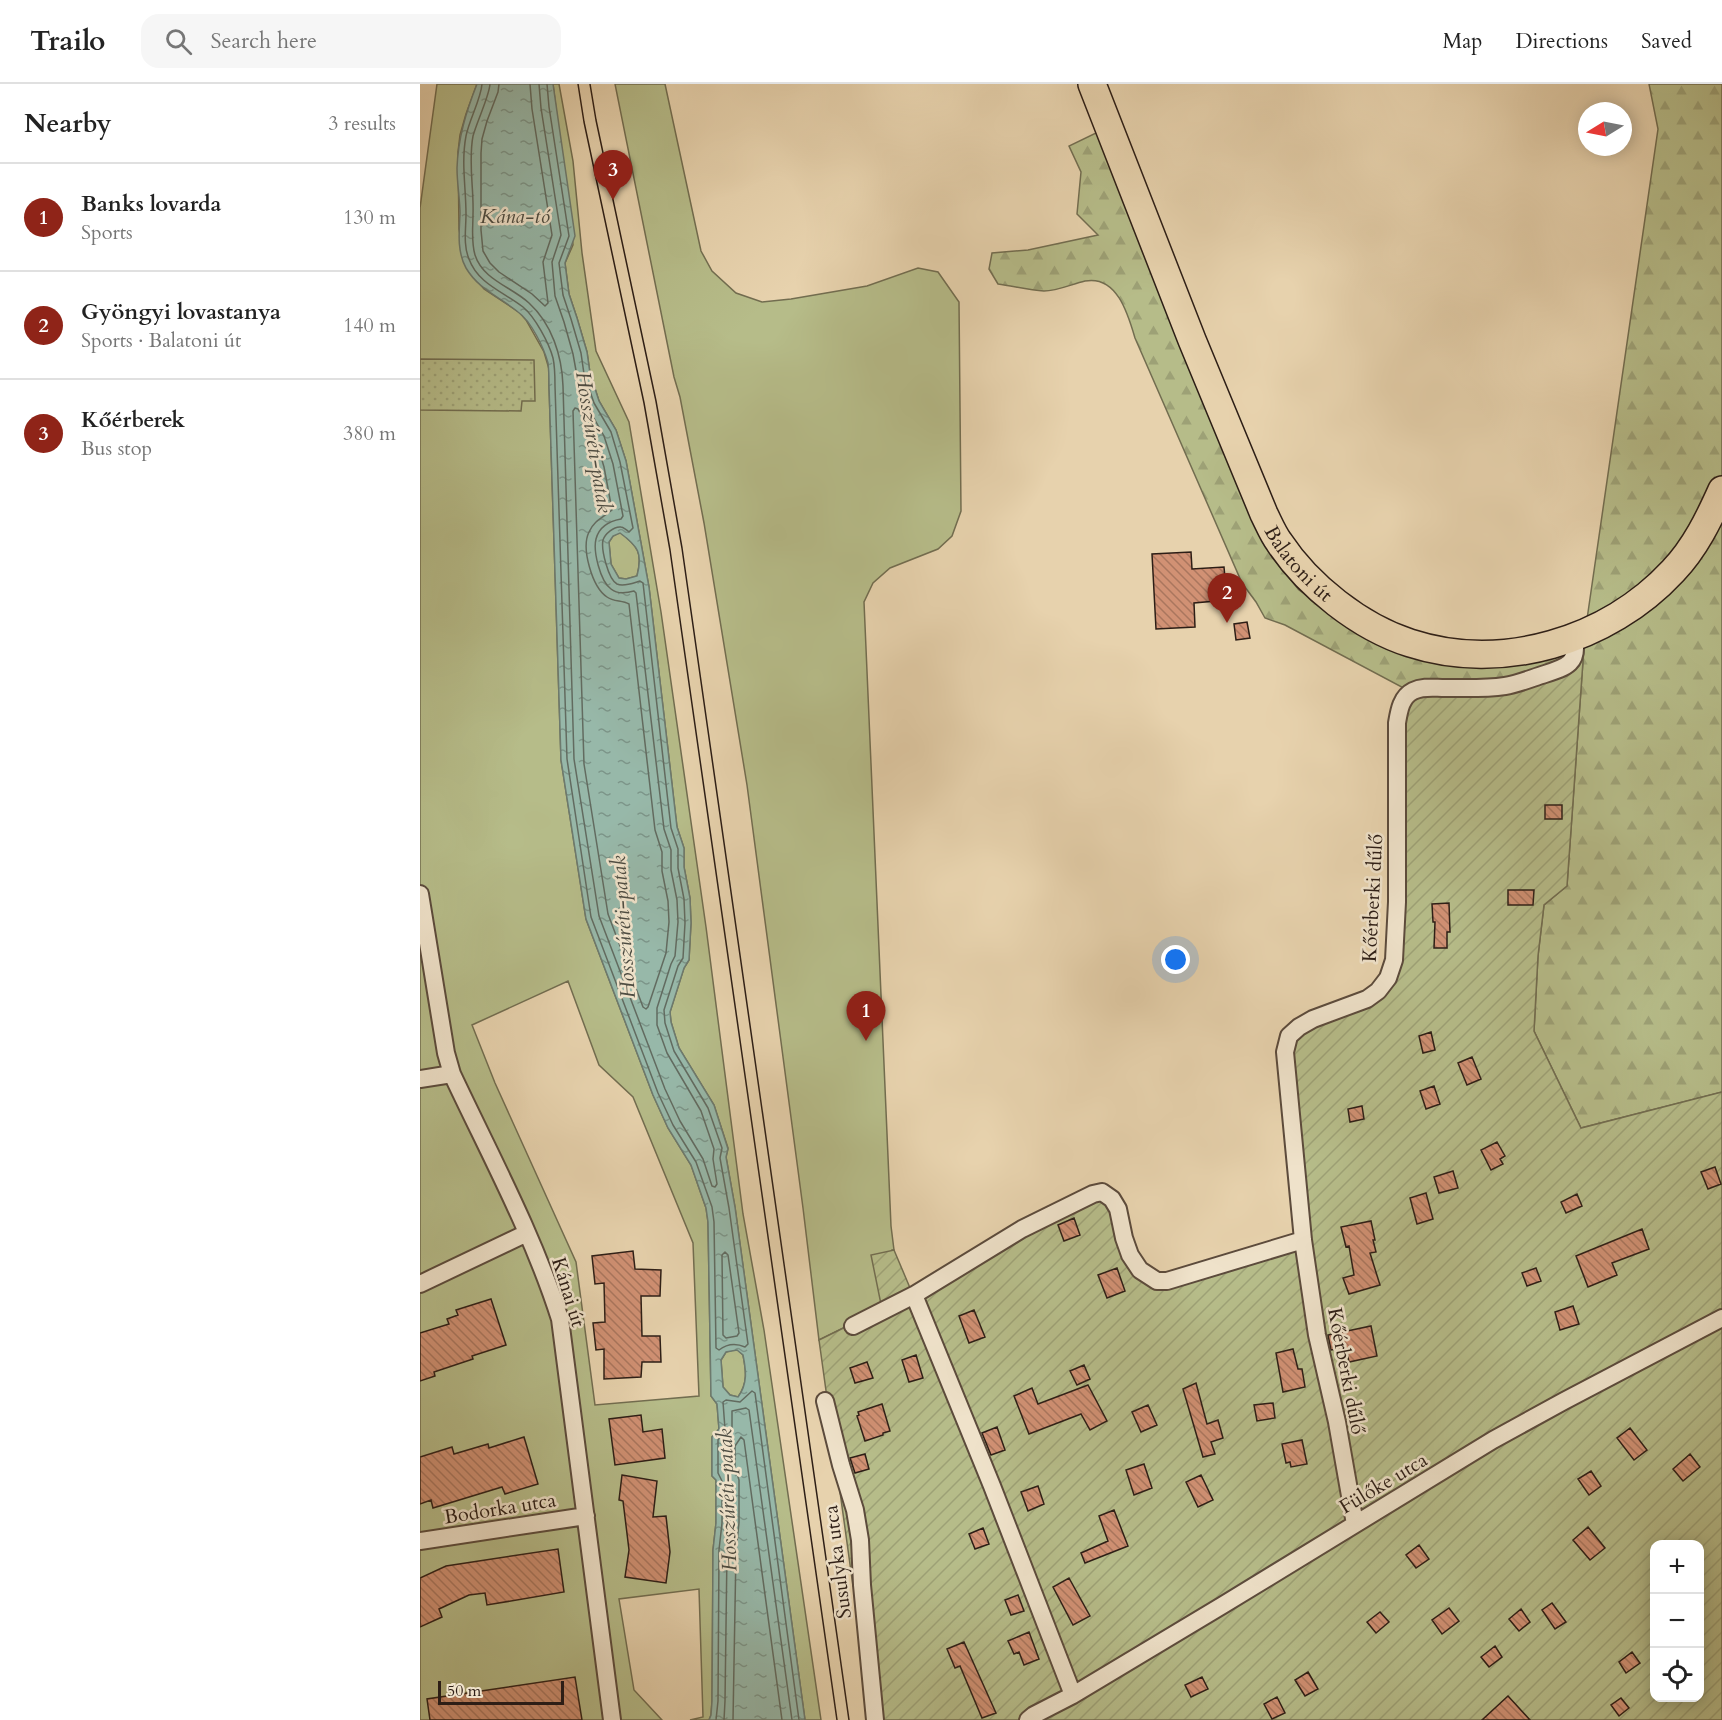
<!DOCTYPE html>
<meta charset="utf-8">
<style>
:root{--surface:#fff;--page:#f6f6f6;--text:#222;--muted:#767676;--line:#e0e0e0;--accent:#8f2418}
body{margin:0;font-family:Cardo,serif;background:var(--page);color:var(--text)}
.controls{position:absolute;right:18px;bottom:18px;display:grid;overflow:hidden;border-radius:12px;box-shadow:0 3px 15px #0003}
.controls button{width:54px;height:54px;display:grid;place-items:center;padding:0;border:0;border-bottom:2px solid var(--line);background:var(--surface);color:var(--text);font:30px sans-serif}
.compass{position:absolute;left:1158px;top:18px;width:54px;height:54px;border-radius:50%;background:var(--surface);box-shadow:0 3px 15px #0003;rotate:260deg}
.scale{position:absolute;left:18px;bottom:15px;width:126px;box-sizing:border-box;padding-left:6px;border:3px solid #2d1e16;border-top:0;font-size:16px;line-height:21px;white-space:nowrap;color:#2d1e16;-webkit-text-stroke:4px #efe2ca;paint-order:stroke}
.you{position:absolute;left:756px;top:876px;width:21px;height:21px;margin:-15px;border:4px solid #fff;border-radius:50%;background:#1a73e8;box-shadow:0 0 0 9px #1a73e833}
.badge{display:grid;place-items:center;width:39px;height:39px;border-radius:50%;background:var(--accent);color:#fff;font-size:20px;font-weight:700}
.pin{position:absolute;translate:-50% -50px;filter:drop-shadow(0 2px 3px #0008)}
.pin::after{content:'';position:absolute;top:32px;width:21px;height:18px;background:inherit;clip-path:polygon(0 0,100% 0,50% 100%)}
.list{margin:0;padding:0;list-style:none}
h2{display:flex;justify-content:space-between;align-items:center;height:78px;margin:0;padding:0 24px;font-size:26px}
h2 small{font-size:20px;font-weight:400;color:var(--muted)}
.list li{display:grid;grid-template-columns:39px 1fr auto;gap:18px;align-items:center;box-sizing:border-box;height:108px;padding:0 24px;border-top:2px solid var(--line)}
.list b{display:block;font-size:22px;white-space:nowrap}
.list p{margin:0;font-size:20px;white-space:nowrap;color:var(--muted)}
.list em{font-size:20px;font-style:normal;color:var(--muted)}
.icon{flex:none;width:33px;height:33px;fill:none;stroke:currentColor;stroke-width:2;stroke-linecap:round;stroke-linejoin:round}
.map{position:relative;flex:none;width:1302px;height:1636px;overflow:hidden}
header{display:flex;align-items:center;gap:36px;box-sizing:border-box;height:84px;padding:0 30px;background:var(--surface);border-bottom:2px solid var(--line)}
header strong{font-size:28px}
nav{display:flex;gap:33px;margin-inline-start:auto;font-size:21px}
.search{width:420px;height:54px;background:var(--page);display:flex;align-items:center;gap:15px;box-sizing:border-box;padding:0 21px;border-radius:18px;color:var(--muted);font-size:22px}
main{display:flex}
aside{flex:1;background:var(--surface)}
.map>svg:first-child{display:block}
</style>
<header>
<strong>Trailo</strong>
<div class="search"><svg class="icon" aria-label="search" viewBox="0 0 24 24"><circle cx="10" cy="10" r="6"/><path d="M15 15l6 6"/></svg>Search here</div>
<nav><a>Map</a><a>Directions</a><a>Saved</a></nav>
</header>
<main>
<aside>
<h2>Nearby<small>3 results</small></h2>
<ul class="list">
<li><span class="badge">1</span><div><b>Banks lovarda</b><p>Sports</p></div><em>130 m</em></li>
<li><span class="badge">2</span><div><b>Gyöngyi lovastanya</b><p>Sports · Balatoni út</p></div><em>140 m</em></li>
<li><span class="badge">3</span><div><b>Kőérberek</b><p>Bus stop</p></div><em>380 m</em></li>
</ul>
</aside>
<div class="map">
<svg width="1302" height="1636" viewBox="0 0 1302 1636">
<defs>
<pattern id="forest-firs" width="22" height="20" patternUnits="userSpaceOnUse" patternTransform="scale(1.5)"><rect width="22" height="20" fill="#b6bc89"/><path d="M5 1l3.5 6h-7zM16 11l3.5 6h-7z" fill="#9da176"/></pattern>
<pattern id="park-dots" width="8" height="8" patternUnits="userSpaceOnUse" patternTransform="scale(1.5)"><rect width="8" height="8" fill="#b6bc89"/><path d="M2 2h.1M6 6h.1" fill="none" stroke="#9da176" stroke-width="1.8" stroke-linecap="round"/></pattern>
<pattern id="garden-furrows" width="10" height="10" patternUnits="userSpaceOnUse" patternTransform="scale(1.5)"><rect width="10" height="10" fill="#b6bc89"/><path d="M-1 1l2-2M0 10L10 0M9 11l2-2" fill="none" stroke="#9da176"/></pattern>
<pattern id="water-ripples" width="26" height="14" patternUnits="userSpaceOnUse" patternTransform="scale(1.5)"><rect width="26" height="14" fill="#97b8a9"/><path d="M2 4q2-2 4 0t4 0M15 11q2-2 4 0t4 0" fill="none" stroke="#7c9589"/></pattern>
<pattern id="building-back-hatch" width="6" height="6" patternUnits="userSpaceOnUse" patternTransform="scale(1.5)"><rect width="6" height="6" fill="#d19174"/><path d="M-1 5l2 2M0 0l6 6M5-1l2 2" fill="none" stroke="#aa765e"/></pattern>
</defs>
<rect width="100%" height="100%" fill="#e7d2ad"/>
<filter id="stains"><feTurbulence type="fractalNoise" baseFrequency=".00333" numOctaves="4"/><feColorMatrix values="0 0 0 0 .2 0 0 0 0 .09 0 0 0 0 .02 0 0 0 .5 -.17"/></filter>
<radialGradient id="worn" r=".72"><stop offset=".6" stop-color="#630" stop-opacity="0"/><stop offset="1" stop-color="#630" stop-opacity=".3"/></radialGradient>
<!-- grass -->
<path fill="#b6bc89" stroke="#726d50" stroke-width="1.5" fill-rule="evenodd" d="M17,0h40l-11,30 -6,21 -2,17 1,77 7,38 18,22 35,23 7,8 18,32 5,17v17l12,374 25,159 67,176 15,33 23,37 15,43 2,14 3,174 6,8 2,25 -7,8v39l4,4v43l-3,27 -1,151 -1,14 -2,5h-19l13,-3 -4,-128 -80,10 15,91 28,30h-242v-1512zM148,897l31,84 34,32 60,146 6,153 -104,9 -19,-143 -81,-179 -23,-58z
M133,0h6l14,77 9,92 14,98 33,71 32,190 45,315 37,287 21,116 57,390h-16l-70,-513 -9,-50 2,-9 -14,-43 -35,-57 -8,-26 -1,-10 14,-44 5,-8 2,-37 -1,-25 -6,-31v-19l-7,-21 -28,-240 -23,-126 -10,-31 -17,-29 -9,-28 -3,-21 -10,-34 -8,-24 -4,-31 8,-18z
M195,0h50l36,167 11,20 24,22 26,9 29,-3 76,-13 51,-18 20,4 21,30 2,209 -9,25 -14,13 -48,19 -17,15 -9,19 27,624 3,24h-2l-10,59 -63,31 -16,-132 -56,-423 -43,-262 -24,-126 -6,-20z
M200,448c18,15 23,20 17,44l-11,3 -7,-1 -8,-14 -2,-22 4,-6z
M317,1265l6,6c3,15 5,28 -5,42l-8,-2 -7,-8 -2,-27 5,-8z"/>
<!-- forest -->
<path fill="url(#forest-firs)" stroke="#726d50" stroke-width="1.5" d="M1229,0h73v1008l-141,36 -47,-97 4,-75 6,-51 23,-19 18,-253 73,-504z
M680,47l172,426 27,33 30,21 19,17 217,25 7,9 -15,9 -146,21 -126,-67 -20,-7 -9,-16 -14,-19 -107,-245c-7,-24 -18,-63 -50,-57 -13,3 -28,10 -41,10 -15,-1 -31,-5 -46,-7l-9,-15 3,-16 36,-3 70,-15 -21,-21 4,-42 -12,-26z"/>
<!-- park -->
<path fill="url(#park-dots)" stroke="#726d50" stroke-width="1.5" d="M0,275l114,1 1,41h-13l-1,10 -101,-1z"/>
<!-- garden -->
<path fill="url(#garden-furrows)" stroke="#726d50" stroke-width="1.5" fill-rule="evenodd" d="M1165,549l-18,253 -23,19 -6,51 -4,75 47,97 141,-36v628h-847l-14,-135 -8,1 -34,-246 63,-31 -11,-54 23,-5 19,45 189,-103 22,46 33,43 146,-41 -14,-204 99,-58 9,-255 14,-31 72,-4 74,-17zM1234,1460h46v154h-46z"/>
<!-- water -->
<path fill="url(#water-ripples)" stroke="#6d7a6e" stroke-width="1.5" fill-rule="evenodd" d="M57,0h76l22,152 -10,27 4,31 8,24 10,34 3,21 9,28 17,29 10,31 23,126 28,240 7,21v19l6,31 1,25 -2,37 -5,8 -14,44 1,10 8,26 35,57 14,44 -2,8 9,50 70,513h-96l2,-5 1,-14 1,-151 3,-27v-43l-4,-4v-39l7,-8 -2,-25 -6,-8 -3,-174 -2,-14 -15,-43 -23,-37 -15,-33 -67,-176 -25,-159 -12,-374c0,-8 0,-15 -1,-23 -4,-15 -17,-42 -30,-51 -18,-15 -39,-22 -52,-44 -9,-16 -7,-36 -6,-54 0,-15 -3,-30 -3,-46 1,-30 9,-56 20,-84zM200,449c18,13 23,20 17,43l-11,3 -7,-1 -8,-14 -2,-22 4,-6zM317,1266l6,5c3,15 5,29 -5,42l-8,-2 -7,-8 -2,-27 5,-8z"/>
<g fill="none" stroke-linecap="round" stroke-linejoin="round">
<!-- shore -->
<path stroke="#626b60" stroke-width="1.5" d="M62,0c-1,15 -13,36 -16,52 -5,26 0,52 0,78 0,15 -3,31 3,45 9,25 35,33 54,48 12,10 26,36 30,51 2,9 2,19 2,28l12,373 24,158 67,176 15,32 23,37 16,45 2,15 2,126 3,2c9,-7 17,-7 26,-3l3,-3 -19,-136 -9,-50 2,-10 -14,-40 -34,-57 -9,-28 -1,-13 14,-44 5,-8 2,-35 -1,-24 -6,-31v-19l-7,-21 -28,-245 -3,-2c-7,2 -16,6 -23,3 -9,-5 -16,-35 -14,-44 2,-6 11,-14 18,-13 2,0 7,4 8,5l4,-4 -13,-66 -9,-30 -17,-29 -10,-29 -3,-21 -10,-34 -8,-24 -4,-32 10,-27 -20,-129 -2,-23
M70,0c-1,13 -13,37 -17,52 -5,26 1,52 0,78 0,14 -2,28 2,41 8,25 37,32 54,48 23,21 33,53 34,83l11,373 25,157 66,173 15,32 23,38 9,27 3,1 2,-3 -4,-25 1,-10 -13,-38 -34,-58 -10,-28v-17l14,-44 4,-8 3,-34 -1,-22 -6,-30v-20l-7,-21 -28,-236 -2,-2c-7,2 -17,3 -23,-2 -11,-8 -18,-38 -15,-50 3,-12 14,-18 25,-20l2,-3 -10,-52 -9,-28 -17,-30 -10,-30 -4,-22 -9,-32 -9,-26 -3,-34 9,-27 -20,-127 -2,-24
M79,0l-1,8 -11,29 -5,18 -1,14v77l2,21 7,12 9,9 33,22 13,12 3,-3 -5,-41 9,-27 -20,-126 -2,-25
M155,324l3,1 18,31 8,27 8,43c-8,7 -18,10 -23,22 -8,16 3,55 18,65 7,5 15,3 22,7l26,226 7,22v19l6,30 1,21 -3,31 -18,54 -2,2 -3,-2 -35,-93 -24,-150 -11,-353z
M305,1168l3,3 11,78 -2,3 -11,2 -3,-3 -1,-80z
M296,1636l2,-19 1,-151 3,-27v-42l-4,-8v-33l7,-11 -2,-27 3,-2 14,2 12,-11 3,2 44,327
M304,1636l1,-19 2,-150 3,-28v-43l-4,-10v-27l6,-12v-20l14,-3 3,2 43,310
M313,1636l3,-169 3,-28v-43l-4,-12v-22l6,-9 3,3 38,280"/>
</g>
<!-- building -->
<path fill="url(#building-back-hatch)" stroke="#2d1e16" stroke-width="1.5" d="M771,468l1,17 32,-2 3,33 -33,3 1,24 -39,2 -4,-75z
M827,538l3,16 -14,2 -2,-16z
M1125,721h17v14h-17z
M1088,806h26l-1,15h-25z
M1029,819l1,29h-3v16h-13l1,-26h-2l-1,-18z
M1011,948l4,18 -12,3 -4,-17z
M1052,973l9,22 -14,6 -9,-22z
M1014,1002l6,18 -14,5 -6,-18z
M942,1022l2,13 -14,3 -2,-13z
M1077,1058l8,14 -5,3 3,5 -12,6 -10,-20z
M1295,1083l6,17 -13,5 -7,-17z
M1033,1087l5,17 -19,5 -5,-16z
M1006,1109l7,26 -16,5 -7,-26z
M1157,1110l5,12 -16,7 -5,-11z
M654,1134l6,17 -16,6 -6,-16z
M951,1137l4,19h-2l3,12 -6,1 10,32 -31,9 -6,-16 11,-3 -5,-29 -3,1 -5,-20z
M1222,1145l7,20 -37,14 5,12 -29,12 -12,-31z
M213,1167l2,18 26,1 -1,26h-19l1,40h18l1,26h-19l-1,15 -37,2v-30l-8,1 -3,-27 12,-1 -1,-39 -9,1 -3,-28z
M697,1184l8,23 -18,7 -9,-23z
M1116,1184l5,13 -14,5 -5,-13z
M71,1215l15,46 -34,11 1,3 -39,13 1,4 -15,5v-48l29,-9 -2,-5 11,-4 -2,-5z
M1153,1222l6,18 -19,6 -5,-18z
M554,1226l11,27 -16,6 -10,-27z
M951,1242l6,30 -28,6 -3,-14 -15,2 -3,-15z
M873,1265l5,20h4l3,18 -22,5 -7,-39z
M496,1271l7,23 -14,4 -7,-22z
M447,1278l6,16 -18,5 -5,-15z
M664,1281l6,14 -13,6 -7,-14z
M776,1299l11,41 11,-4 5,18 -12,4 4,12 -12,3 -20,-68z
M668,1301l19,36 -17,9 -9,-16 -52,20 -15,-38 18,-8 6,16z
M853,1319l2,15 -18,3 -3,-16z
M462,1320l8,27 -7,2v2l-18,6 -8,-25 2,-1 -1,-3z
M728,1321l9,20 -16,7 -9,-20z
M221,1331l2,17 19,-3 3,29 -50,7 -6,-46z
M577,1343l8,23 -14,5 -9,-22z
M1210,1344l17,22 -13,10 -17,-22z
M104,1353l14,47 -33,10 -3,-7 -69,21 -2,-8 -11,4v-47l32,-10 2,7 34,-10 1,4z
M882,1356l5,24 -16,3 -1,-5 -4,1 -4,-19z
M445,1370l4,15 -14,4 -5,-15z
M1270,1370l10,13 -17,14 -10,-12z
M724,1380l8,24 -18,7 -8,-25z
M1171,1387l10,15 -12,9 -11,-16z
M202,1391l35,6 -4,36 13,-1 4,36 -4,31 -41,-6 4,-27 -6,-49 -4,-1z
M781,1391l12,25 -15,7 -12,-25z
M618,1402l6,18 -16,7 -7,-19z
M694,1426l14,36 -43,17 -4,-10 27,-12 -9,-25z
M1168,1443l17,21 -15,12 -17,-20z
M563,1444l6,16 -14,5 -6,-15z
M999,1461l10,14 -13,9 -10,-13z
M138,1465l6,43 -77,13 -2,-12 -16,2 -30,14 3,8 -22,10v-49l26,-12z
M649,1494l21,38 -17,9 -20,-38z
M598,1511l6,16 -13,4 -6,-15z
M1132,1519l14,19 -11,7 -13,-19z
M1029,1524l10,13 -17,13 -10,-14z
M1101,1525l9,13 -11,9 -10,-12z
M960,1528l9,10 -13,11 -9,-11z
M609,1548l10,27 -15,6 -5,-13 -5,2 -6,-13z
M544,1558l32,71 -14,5 -22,-52 -5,2 -8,-19z
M1075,1562l7,11 -13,10 -8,-10z
M1212,1568l8,11 -14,10 -7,-11z
M888,1588l10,17 -13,7 -10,-16z
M155,1593l7,43h-152l-3,-21z
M782,1593l6,12 -17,8 -6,-12z
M1088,1612l22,24h-48z
M857,1613l8,16 -13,6 -8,-15z
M1201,1614l8,10 -10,8 -8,-11z"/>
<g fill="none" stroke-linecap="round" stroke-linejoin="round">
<defs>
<path id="minor" d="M0,810l26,159 6,21c38,81 81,160 108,245l52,401
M0,995l32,-5
M0,1200l107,-51
M494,1211l78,191 81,209
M433,1242l61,-31 108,-66 71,-35 9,-2 10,7 6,10 6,29 6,17 10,15 17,11h10l136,-41
M405,1317l16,64 14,45 5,30 2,45 13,135
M935,1440l-18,-102 -20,-87 -14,-95 -18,-188 4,-16 10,-9 14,-8 54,-20 11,-8 10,-13 6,-18 3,-58v-179c2,-12 4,-26 16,-32 10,-5 21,-3 32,-3 20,0 40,1 60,-2 13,-2 27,-8 40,-12 22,-7 34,-11 29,-36
M0,1457l166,-25
M608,1636l6,-5 39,-20 150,-90 270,-165 71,-39 158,-83"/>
<g id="primary">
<path id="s1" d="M672,0l100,256 72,174c5,10 9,20 15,28 29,44 81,85 131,101 92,30 198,-2 263,-72 22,-23 36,-52 49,-81"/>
</g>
</defs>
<!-- minor casing -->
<use href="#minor" stroke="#5c4b3c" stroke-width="20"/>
<!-- primary casing -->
<use href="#primary" stroke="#2d1e16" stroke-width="30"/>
<!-- minor -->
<use href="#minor" stroke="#efe2ca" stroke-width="16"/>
<!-- primary -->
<use href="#primary" stroke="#e7d2ad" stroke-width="27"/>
<!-- tram -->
<path stroke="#2d1e16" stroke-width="1.5" d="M158,0l6,38 60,281 26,147 167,1170
M170,0l6,36 60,281 26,147 167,1172"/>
</g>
<g text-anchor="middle" stroke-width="5" stroke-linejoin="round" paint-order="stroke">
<!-- street labels -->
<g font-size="20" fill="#2d1e16" stroke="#efe2ca">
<text dy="7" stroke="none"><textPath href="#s1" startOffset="524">Balatoni út</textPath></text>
<text transform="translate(952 814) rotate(-87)" y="7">Kőérberki dűlő</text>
<text transform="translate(149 1208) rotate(73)" y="7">Kánai út</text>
<text transform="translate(927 1287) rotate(79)" y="7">Kőérberki dűlő</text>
<text transform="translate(963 1399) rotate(-31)" y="7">Fülőke utca</text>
<text transform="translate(80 1424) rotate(-9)" y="7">Bodorka utca</text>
<text transform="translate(417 1478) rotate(-97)" y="7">Susulyka utca</text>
</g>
<!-- water labels -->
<g font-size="21" font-style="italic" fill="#4d4c42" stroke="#efe2ca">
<text x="95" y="139">Kána-tó</text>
<text transform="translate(174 358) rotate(81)" y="7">Hosszúréti-patak</text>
<text transform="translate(203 843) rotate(-94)" y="7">Hosszúréti-patak</text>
<text transform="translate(307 1416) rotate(-92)" y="7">Hosszúréti-patak</text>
</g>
</g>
<rect width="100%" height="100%" filter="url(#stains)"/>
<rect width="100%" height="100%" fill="url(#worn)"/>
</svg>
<div class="controls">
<button>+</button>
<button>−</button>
<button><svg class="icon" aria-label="locate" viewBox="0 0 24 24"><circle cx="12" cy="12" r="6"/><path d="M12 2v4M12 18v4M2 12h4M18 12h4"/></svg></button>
</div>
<svg class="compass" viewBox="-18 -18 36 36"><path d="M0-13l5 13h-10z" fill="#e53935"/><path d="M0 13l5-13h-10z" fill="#767676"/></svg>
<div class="scale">50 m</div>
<div class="you"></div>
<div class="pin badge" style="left:446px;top:957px">1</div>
<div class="pin badge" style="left:807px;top:539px">2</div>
<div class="pin badge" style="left:193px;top:116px">3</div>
</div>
</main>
